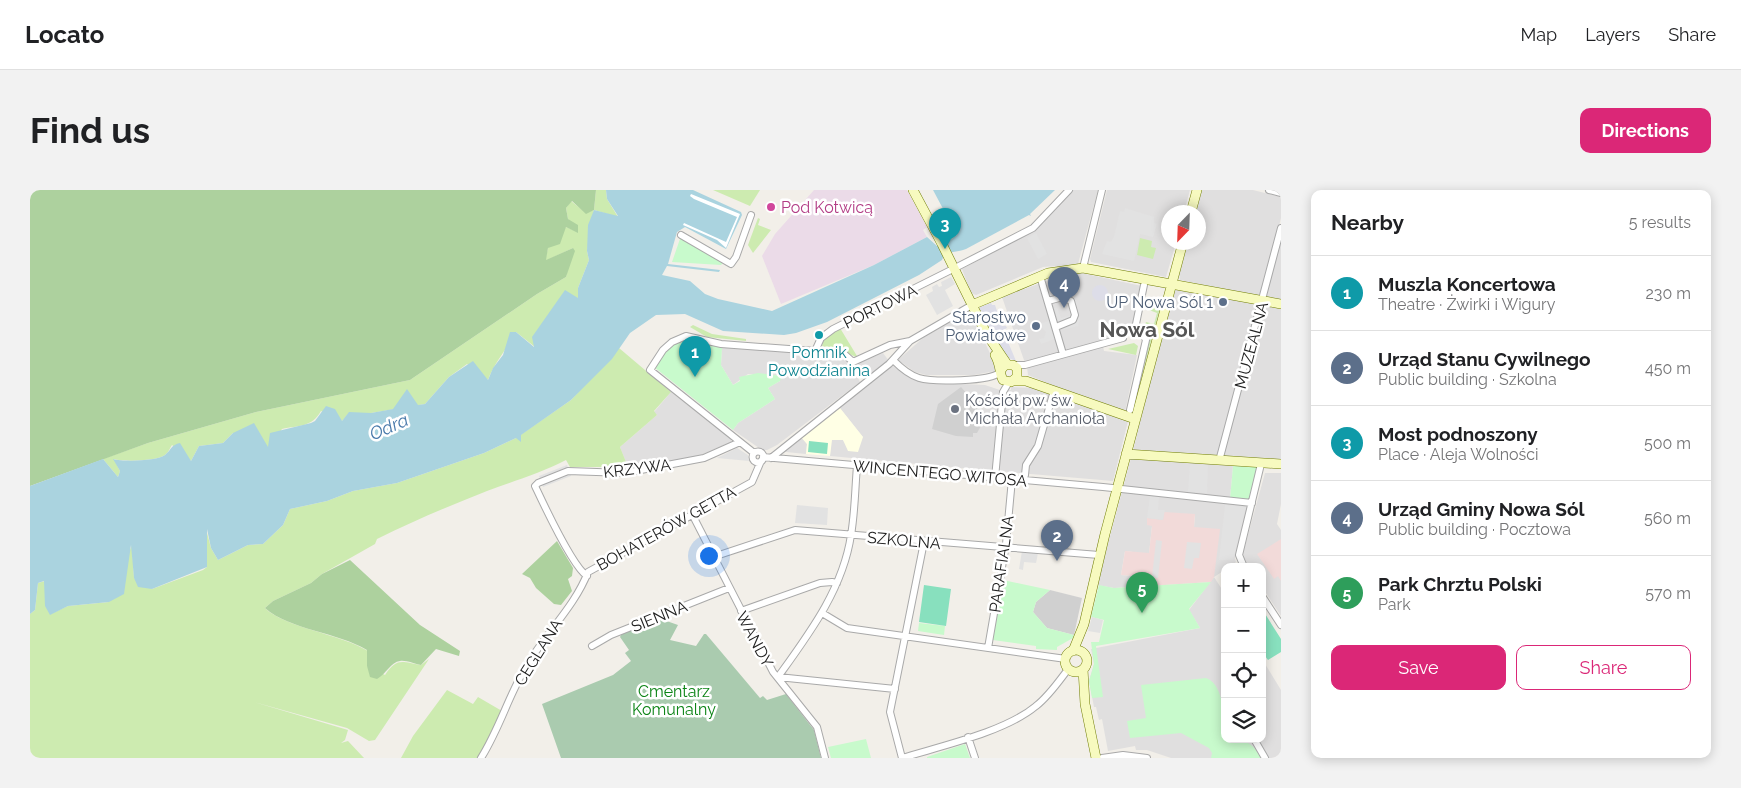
<!DOCTYPE html>
<meta charset="utf-8">
<style>
:root{--surface:#fff;--page:#f2f2f2;--text:#202124;--muted:#757577;--line:#e0e0e0;--accent:#db2777}
body{margin:0;font-family:Raleway,sans-serif;background:var(--page);color:var(--text)}
.controls{position:absolute;right:15px;bottom:15px;display:grid;overflow:hidden;border-radius:10px;box-shadow:0 2px 12px #0003}
.controls button{width:45px;height:45px;display:grid;place-items:center;padding:0;border:0;border-bottom:1px solid var(--line);background:var(--surface);color:var(--text);font:25px sans-serif}
.compass{position:absolute;left:1131px;top:15px;width:45px;height:45px;border-radius:50%;background:var(--surface);box-shadow:0 2px 12px #0003;rotate:203deg}
.you{position:absolute;left:678px;top:365px;width:18px;height:18px;margin:-12px;border:4px solid #fff;border-radius:50%;background:#1a73e8;box-shadow:0 0 0 8px #1a73e833}
.badge{display:grid;place-items:center;width:32px;height:32px;border-radius:50%;background:var(--accent);color:#fff;font-size:16px;font-weight:700}
.pin{position:absolute;translate:-50% -41px;filter:drop-shadow(0 1px 2px #0008)}
.pin::after{content:'';position:absolute;top:26px;width:18px;height:15px;background:inherit;clip-path:polygon(0 0,100% 0,50% 100%)}
.list{margin:0;padding:0;list-style:none}
h2{display:flex;justify-content:space-between;align-items:center;height:65px;margin:0;padding:0 20px;font-size:21px}
h2 small{font-size:16px;font-weight:400;color:var(--muted)}
.list li{display:grid;grid-template-columns:32px 1fr auto;gap:15px;align-items:center;box-sizing:border-box;height:75px;padding:0 20px;border-top:1px solid var(--line)}
.list b{display:block;font-size:19px;white-space:nowrap}
.list p{margin:0;font-size:16px;white-space:nowrap;color:var(--muted)}
.list em{font-size:16px;font-style:normal;color:var(--muted)}
.actions{display:flex;gap:10px;padding:15px 20px}
.actions a{flex:1;padding:11px 0;border:1px solid var(--accent);border-radius:10px;text-align:center;font-size:18px;color:var(--accent)}
.actions .main{background:var(--accent);color:#fff}
.icon{flex:none;width:28px;height:28px;fill:none;stroke:currentColor;stroke-width:2;stroke-linecap:round;stroke-linejoin:round}
.map{position:relative;flex:none;width:1251px;height:568px;overflow:hidden;border-radius:10px}
header{display:flex;align-items:center;gap:30px;box-sizing:border-box;height:70px;padding:0 25px;background:var(--surface);border-bottom:1px solid var(--line)}
header strong{font-size:24px}
nav{display:flex;gap:28px;margin-inline-start:auto;font-size:18px}
.intro{display:flex;align-items:center;justify-content:space-between;box-sizing:border-box;height:120px;padding:0 30px}
h1{margin:0;font-size:35px}
.button{padding:12px 22px;border-radius:10px;background:var(--accent);color:#fff;font-size:18px;font-weight:700}
main{display:flex;gap:30px;padding:0 30px}
aside{flex:1;background:var(--surface);border-radius:10px;box-shadow:0 2px 12px #0003}
.map>svg:first-child{display:block}
</style>
<header>
<strong>Locato</strong>
<nav><a>Map</a><a>Layers</a><a>Share</a></nav>
</header>
<div class="intro"><h1>Find us</h1><a class="button">Directions</a></div>
<main>
<div class="map">
<svg width="1251" height="568" viewBox="0 0 1251 568">
<rect width="100%" height="100%" fill="#f2efe9"/>
<!-- residential -->
<path fill="#e0dfdf" d="M1043,0h25l-20,74 -35,3 -67,28 -5,-2 -9,-24 73,-39z
M1077,0h83l-6,22h-16v30l8,1 -10,34 -75,-15 -1,-3z
M1171,0h52l28,7v21l-20,79 -81,-17 -1,-6 9,-31 10,-1v-30h-2z
M1251,48v64l-15,-4v-3z
M1051,83l61,13 -8,45 -109,32 -23,-66 64,-23z
M1143,98l108,21v150l-148,-8z
M938,122l3,1 25,53 -1,5 -21,4h-48l-11,-3 -17,-12 26,-23z
M1073,156l1,5 33,4 -12,57 -51,-18 -46,-19 -1,-8z
M699,157l111,8 9,5 11,22 -83,63 -10,5h-5l-29,-20 5,-7 37,-24 -7,-11 12,-7 -1,-6 -31,-1 -15,11 -12,-20 1,-17z
M853,163l6,8 -25,18 -9,-15z
M862,175l20,14 9,3 64,3 15,5 -7,81 -163,-15 1,-16h12l5,8 15,-11 -24,-30z
M981,197l23,1 94,33 -15,60 -116,-10 7,-63h2l2,-19 3,1z
M641,202l60,47v3l-35,15 -67,13 -9,-23 37,-32 -3,-3z
M771,247l6,7 -1,10 -20,-2 -2,-3z
M1101,268l102,8 -3,33 18,6 -13,54 1,3 -6,5h-5v3l-11,7 11,17v145h37v-80l19,31v68h-110l-24,-8h-11l-1,-4 -27,5 -6,-32 -3,1 -3,-13h-2l-5,-26 5,-17 -3,-15 109,-21 -11,-18 25,-33 -20,-50 1,-12 -43,11 -3,28 -24,-3 -4,24 29,2v9l-36,2 -17,-3z
M1235,283h16v31l-4,20 4,6v86l-19,-29v-20h-13l-5,-9 -1,-5z"/>
<!-- commercial -->
<path fill="#f2dad9" d="M1134,322l31,2 -1,13 26,2 -6,48 -3,5 -61,4 -1,-9 -28,-2 4,-24 24,2 3,-27 -5,-1v-7l16,2z
M1251,349v42l-3,-5 -4,3 -17,-25z"/>
<!-- industrial -->
<path fill="#ebdbe8" d="M784,0h93l20,37 -4,3 4,7 -53,28 -93,39 -19,-48 13,-22z"/>
<!-- education -->
<path fill="#ffffe5" d="M810,218l23,29 -5,15 -10,-1 -5,-11h-11l-2,16 -24,-2 1,-10 -6,-7z"/>
<!-- religious -->
<path fill="#d0d0d0" d="M931,197l15,17 6,20 -5,9h-4v4l-17,-1 -24,-7 6,-25z
M1020,400l32,8 -8,37 -27,-7 -14,-16 3,-10z"/>
<!-- grass -->
<path fill="#cdebb0" d="M566,0h10l1,9 11,18 -24,-7 -7,41 2,9 -11,28v11l-13,-8 -30,56 -19,-15c-9,17 -22,31 -28,48l-21,-16 -18,13 -24,27 -54,9h-22l-7,8 -21,-10c-10,17 -22,14 -39,18l-13,19 -36,-15 -10,10 -24,3 -8,15 -19,-16c-2,3 -4,8 -7,10 -7,6 -42,7 -51,4l6,12 -2,6 -15,-18 45,-16 108,-31 154,-32 127,-86 29,-17 7,-29 -28,13 3,-13 18,-21 12,5 -10,-13 -2,-11 5,-7 15,12 8,-3z
M683,0h47l-10,16z
M728,28l2,1 -2,6 13,5 -18,23 -5,-8z
M1110,48l12,3 -1,6 5,1 -3,11 -16,-4z
M1129,113l-1,5h2l-27,101 19,-80 -8,-2 2,-5 8,2 3,-11 -8,-3 2,-6z
M663,135l19,9 34,5v2l-39,-4 -17,-10z
M810,138l17,28 -1,1 -13,-6 -21,-5 2,-8z
M1104,153l4,3 -2,9 -28,-6z
M589,158l52,44 -17,19 3,4 -37,32 8,20h-58l-4,-7c-25,13 -52,21 -79,31 -38,15 -74,30 -110,48l-2,5 -53,30 -11,9 -38,18 -8,7c18,19 75,26 103,43l-1,15 18,9c12,-18 17,-13 36,-10l8,-6 -54,81 -6,1 -22,-13 -93,-26 94,28 -3,10 -4,3 7,-2 16,17h-334v-144l5,-4 3,-27 7,-2 5,33 18,-8 41,-4 23,-57 2,33 18,11 51,-19 4,-3 -1,-38 5,19 7,12 30,-15 15,-1 20,-19 7,-16 37,-8 26,-10 44,-8 87,-30 32,-15 55,-38z
M417,500l26,14 5,-7 24,14 -23,47h-78l12,-22z"/>
<!-- forest -->
<path fill="#add19e" d="M0,0h566l-2,20 -8,4 -14,-13 -6,7 2,11 10,6v8l-12,-6 -6,17 -12,4 -2,12 27,-12 2,3 -9,26 -29,17 -127,86 -154,32 -108,31 -118,43z
M527,351l16,27 -1,8 -4,3 4,12 -11,14 -7,-1 -18,-16 -6,-10 -8,-4z
M320,370l70,65 40,26 -1,5 -23,-7 -15,16c-6,-1 -15,-5 -21,-4 -9,1 -14,13 -23,18l-7,-2 -3,-11v-16c-30,-18 -77,-20 -102,-42l8,-7 38,-18 11,-9z"/>
<!-- cemetery -->
<path fill="#aacbaf" d="M628,428l20,7 -8,15 26,6 8,-12h2l54,64 3,-2 4,4 19,-6 28,36 7,28h-260l-19,-54 71,-29 18,-14 -6,-8 4,-3 -9,-13 2,-4z"/>
<!-- park -->
<path fill="#c8facc" d="M652,43l45,25 -6,7 -49,-3z
M657,148l35,10 -1,17 12,20 7,-4 -1,-4 19,-4 24,3 -2,5 -12,7 7,11 -37,24 -5,7 -79,-63c7,-14 17,-25 33,-29z
M1203,276l26,1 -9,35 -20,-3z
M973,390l47,10 -14,12 -3,10 14,16 27,7 -1,3 -16,9v3l-21,-1v-3l-43,-6z
M1181,392l-22,27 11,19 -104,18 7,51 -11,1 -3,-17 5,-17 -3,-22h8l5,-22 -13,-3 8,-32 15,3z
M889,433l26,3 -1,9 -26,-4z
M1176,488c21,8 16,45 19,61 18,0 27,2 36,19h-50l1,-5 -3,-5 -28,-15 -51,5 -3,-17 19,-3 -5,-33z
M836,549l5,19h-40l-3,-11z
M935,554l5,14h-43v-1z"/>
<!-- pitch -->
<path fill="#88e0be" d="M779,251l19,2 -1,11 -19,-2z
M894,395l27,4 -5,37 -27,-4z
M1232,419l19,30v13l-13,8 -6,-8z"/>
<!-- parking -->
<path fill="#e2e2e2" d="M1095,18l29,9v6l3,1 -4,13 -13,-3 -6,27 -32,-7 5,-13 4,1 3,-5 6,-26 4,1z
M1006,43l11,21 -9,5 -11,-21z
M921,87l4,7 -10,6 8,16 -16,9 -11,-20 7,-4 -1,-4 5,-3 2,3 3,-1 -1,-4z
M1036,102l10,8 4,18 -2,8 -15,4 -1,-2 -2,1 -6,-21 3,-1 4,11 11,-3 -3,-11 -4,-4 -10,3 -2,-7z
M1021,130l6,18 -16,6 -2,-5 5,-1 2,-6 -7,-8z
M707,258l11,7 1,6 -32,-3z
M1160,274l18,1 -1,28 -19,-1z
M537,275l4,11 -28,11 -4,-11z
M1120,306h9l-1,14h7l-2,10 -16,-2z
M767,315l31,3 -1,17 -32,-2z
M1195,315l21,2 -13,53h-14z
M1126,350l6,1 -4,37 -6,-1z
M1157,352l14,1 -2,15h-5l-2,11 -8,-1z
M992,361l16,2 -2,10 -12,-1 -1,8 -4,-1z
M1062,427l11,3 -3,13 -12,-2z"/>
<!-- plaza -->
<path fill="#dddde8" d="M1062 103a8 8 0 1 1 16 0a8 8 0 1 1-16 0Z
M961,113l1,2h3l7,21h4l1,2 -4,2 13,31 -10,-4 -16,-24 2,-2 -12,-21v-3z"/>
<!-- water -->
<path fill="#aad3df" d="M576,0h87l48,22 1,3 -16,34 -41,-22 -8,5 -9,32 52,6 -1,2 -52,-6 -5,9 28,6 15,13 13,5 54,12 102,-46 53,-28 10,9 12,-5 8,-6 -24,-45h122l-25,24 1,2 -2,-1 -63,34c-8,3 -15,2 -22,6l-2,5 -23,15 -92,47 -31,11 -12,2 -61,-4 -38,-17 -29,1 -26,18 -18,26 -41,41 -50,35v7l-5,-4 -32,15 -87,30 -44,8 -26,10 -37,8 -7,16 -20,19 -15,1 -30,15 -7,-12 -4,-19v38l-55,22 -14,-2 -4,-9 -3,-33 -7,49 -15,8 -41,4 -18,9 -5,-9 -1,-25 -6,2 -3,27 -5,4v-128l73,-27 15,18 2,-6 -7,-12c10,3 45,2 52,-4 7,-6 6,-10 15,-12l11,18 8,-15 24,-3 10,-10 21,-10 14,24 2,-14 41,-10 4,-2 11,-15 9,3 7,12 7,-9 22,1 22,-4 14,-20 11,16 7,-1 24,-27 24,-16 15,19 5,-12 10,-13 7,-23h6l18,15 -2,-10 33,-47 13,8v-10l11,-28 -2,-9 1,-26 6,-15 24,6 -11,-17z"/>
<!-- pier -->
<path fill="#fff" d="M661,4l49,20 -14,34 -9,-8 -34,-15 1,-2 42,19 11,-25 -43,-18 -4,-3z"/>
<g fill="none" stroke-linecap="round" stroke-linejoin="round">
<defs>
<path id="street" d="M1239,0l12,3
M651,45l50,29 5,-7 15,-42
M927,77l76,-39 36,-38
M1053,78l19,-78
M1010,86l23,78
M1018,111l15,-4 8,4 4,14 -2,5 -17,7
M785,161l6,-13 12,-9 120,-60
M863,170c7,7 16,15 26,18 13,4 72,4 81,-6
M984,175h11l98,-27
M1100,220l16,-70 -10,-16 8,-39
M722.5 267a5.5 5.5 0 1 1 11 0a5.5 5.5 0 1 1-11 0Z
M724,263l-104,-83 13,-20 9,-8 14,-6 35,8 122,9 10,9 37,-17 20,-4
M733,267l340,30 149,16
M741,268l118,-94 21,-23 62,-36
M1189,271l62,-233
M827,276c-2,23 -2,46 -6,69 -8,54 -42,99 -73,142l117,12
M995,285l1,-10 12,-19 15,-52
M965,288l8,-86 6,-10
M662,324l81,158 44,55 8,31
M683,367l82,-27 304,25
M1214,377l-5,-12 22,-91
M557,386c-15,-10 -43,-71 -52,-90l3,-3 30,-12 57,2 79,-15 36,-16
M1232,406l19,29
M711,421l79,-28 12,-1 5,1
M792,423l25,15 219,31
M562,456l19,-11 118,-47
M958,458l18,-104 6,-65
M938,547l7,21
M1224,549l11,19
M451,568c19,-30 28,-64 46,-93 19,-32 48,-59 61,-93l164,-90 9,-21
M872,568l-12,-46 34,-170
M872,568c39,-12 103,-26 134,-52 13,-10 23,-25 33,-38
M1072,568l21,-3 24,3"/>
<path id="secondary" d="M883,0l29,54 44,89 21,31
M1161,22l6,-22
M942,115l76,-32 35,-5 198,36
M965,165c6,10 4,18 8,25l8,2 6,-5v-9l-4,-3h-8l-4,5
M984,191h12l109,38
M1096,264l155,10
M1035 471a11 11 0 1 1 22 0a11 11 0 1 1-22 0Z
M1043,461l11,-27 21,-90 78,-292
M1053,479l2,35 11,54"/>
</defs>
<!-- street casing -->
<use href="#street" stroke="#a9a9a9" stroke-width="8"/>
<!-- secondary casing -->
<use href="#secondary" stroke="#707d05" stroke-width="10"/>
<!-- street -->
<use href="#street" stroke="#fff" stroke-width="6"/>
<!-- secondary -->
<use href="#secondary" stroke="#f7fabf" stroke-width="9"/>
</g>
<!-- markers -->
<circle fill="#d1479c" stroke="#fff" stroke-width="2" cx="741" cy="17" r="5"/>
<g fill="#5c6f8a" stroke="#fff" stroke-width="2">
<circle cx="1193" cy="112" r="5"/>
<circle cx="1006" cy="136" r="5"/>
</g>
<circle fill="#0f9aa8" stroke="#fff" stroke-width="2" cx="789" cy="145" r="5"/>
<circle fill="#6b7280" stroke="#fff" stroke-width="2" cx="925" cy="219" r="5"/>
<g text-anchor="middle" stroke-width="5" stroke-linejoin="round" paint-order="stroke">
<!-- hotel labels -->
<g font-size="16" fill="#b23c85" stroke="#fff" text-anchor="start">
<text x="751" y="23">Pod Kotwicą</text>
</g>
<!-- service labels -->
<g font-size="16" fill="#4e5e75" stroke="#fff" text-anchor="end">
<text x="1183" y="118">UP Nowa Sól 1</text>
<text x="996" y="133">Starostwo<tspan x="996" dy="18">Powiatowe</tspan></text>
</g>
<!-- street labels -->
<g font-size="16" fill="#222" stroke="#fff">
<text transform="translate(850 116) rotate(-26)" y="6">PORTOWA</text>
<text transform="translate(1221 155) rotate(-75)" y="6">MUZEALNA</text>
<text transform="translate(607 278) rotate(-7)" y="6">KRZYWA</text>
<text transform="translate(910 283) rotate(5)" y="6">WINCENTEGO WITOSA</text>
<text transform="translate(636 338) rotate(-29)" y="6">BOHATERÓW GETTA</text>
<text transform="translate(874 350) rotate(5)" y="6">SZKOLNA</text>
<text transform="translate(971 374) rotate(-82)" y="6">PARAFIALNA</text>
<text transform="translate(629 426) rotate(-22)" y="6">SIENNA</text>
<text transform="translate(725 449) rotate(62)" y="6">WANDY</text>
<text transform="translate(508 462) rotate(-58)" y="6">CEGLANA</text>
</g>
<!-- culture labels -->
<g font-size="16" fill="#0d838f" stroke="#fff">
<text x="789" y="168">Pomnik<tspan x="789" dy="18">Powodzianina</tspan></text>
</g>
<!-- worship labels -->
<g font-size="16" fill="#5b616d" stroke="#fff" text-anchor="start">
<text x="935" y="216">Kościół pw. św.<tspan x="935" dy="18">Michała Archanioła</tspan></text>
</g>
<!-- park labels -->
<g font-size="16" fill="#0c8416" stroke="#fff">
<text x="644" y="507">Cmentarz<tspan x="644" dy="18">Komunalny</tspan></text>
</g>
<!-- water labels -->
<g font-size="18" font-style="italic" fill="#4a7aab" stroke="#fff">
<text transform="translate(359 237) rotate(-24)" y="6">Odra</text>
</g>
<!-- district labels -->
<g font-size="21" font-weight="bold" fill="#555" stroke="#fff">
<text x="1117" y="147">Nowa Sól</text>
</g>
</g>
</svg>
<div class="controls">
<button>+</button>
<button>−</button>
<button><svg class="icon" aria-label="locate" viewBox="0 0 24 24"><circle cx="12" cy="12" r="6"/><path d="M12 2v4M12 18v4M2 12h4M18 12h4"/></svg></button>
<button><svg class="icon" aria-label="layers" viewBox="0 0 24 24"><path d="M12 4l9 5-9 5-9-5zM3 14l9 5 9-5"/></svg></button>
</div>
<svg class="compass" viewBox="-18 -18 36 36"><path d="M0-13l5 13h-10z" fill="#e53935"/><path d="M0 13l5-13h-10z" fill="#757577"/></svg>
<div class="you"></div>
<div class="pin badge" style="left:665px;top:187px;background:#0f9aa8">1</div>
<div class="pin badge" style="left:1027px;top:371px;background:#5c6f8a">2</div>
<div class="pin badge" style="left:915px;top:59px;background:#0f9aa8">3</div>
<div class="pin badge" style="left:1034px;top:118px;background:#5c6f8a">4</div>
<div class="pin badge" style="left:1112px;top:423px;background:#2e9e5b">5</div>
</div>
<aside>
<h2>Nearby<small>5 results</small></h2>
<ul class="list">
<li><span class="badge" style="background:#0f9aa8">1</span><div><b>Muszla Koncertowa</b><p>Theatre · Żwirki i Wigury</p></div><em>230 m</em></li>
<li><span class="badge" style="background:#5c6f8a">2</span><div><b>Urząd Stanu Cywilnego</b><p>Public building · Szkolna</p></div><em>450 m</em></li>
<li><span class="badge" style="background:#0f9aa8">3</span><div><b>Most podnoszony</b><p>Place · Aleja Wolności</p></div><em>500 m</em></li>
<li><span class="badge" style="background:#5c6f8a">4</span><div><b>Urząd Gminy Nowa Sól</b><p>Public building · Pocztowa</p></div><em>560 m</em></li>
<li><span class="badge" style="background:#2e9e5b">5</span><div><b>Park Chrztu Polski</b><p>Park</p></div><em>570 m</em></li>
</ul>
<div class="actions"><a class="main">Save</a><a>Share</a></div>
</aside>
</main>
